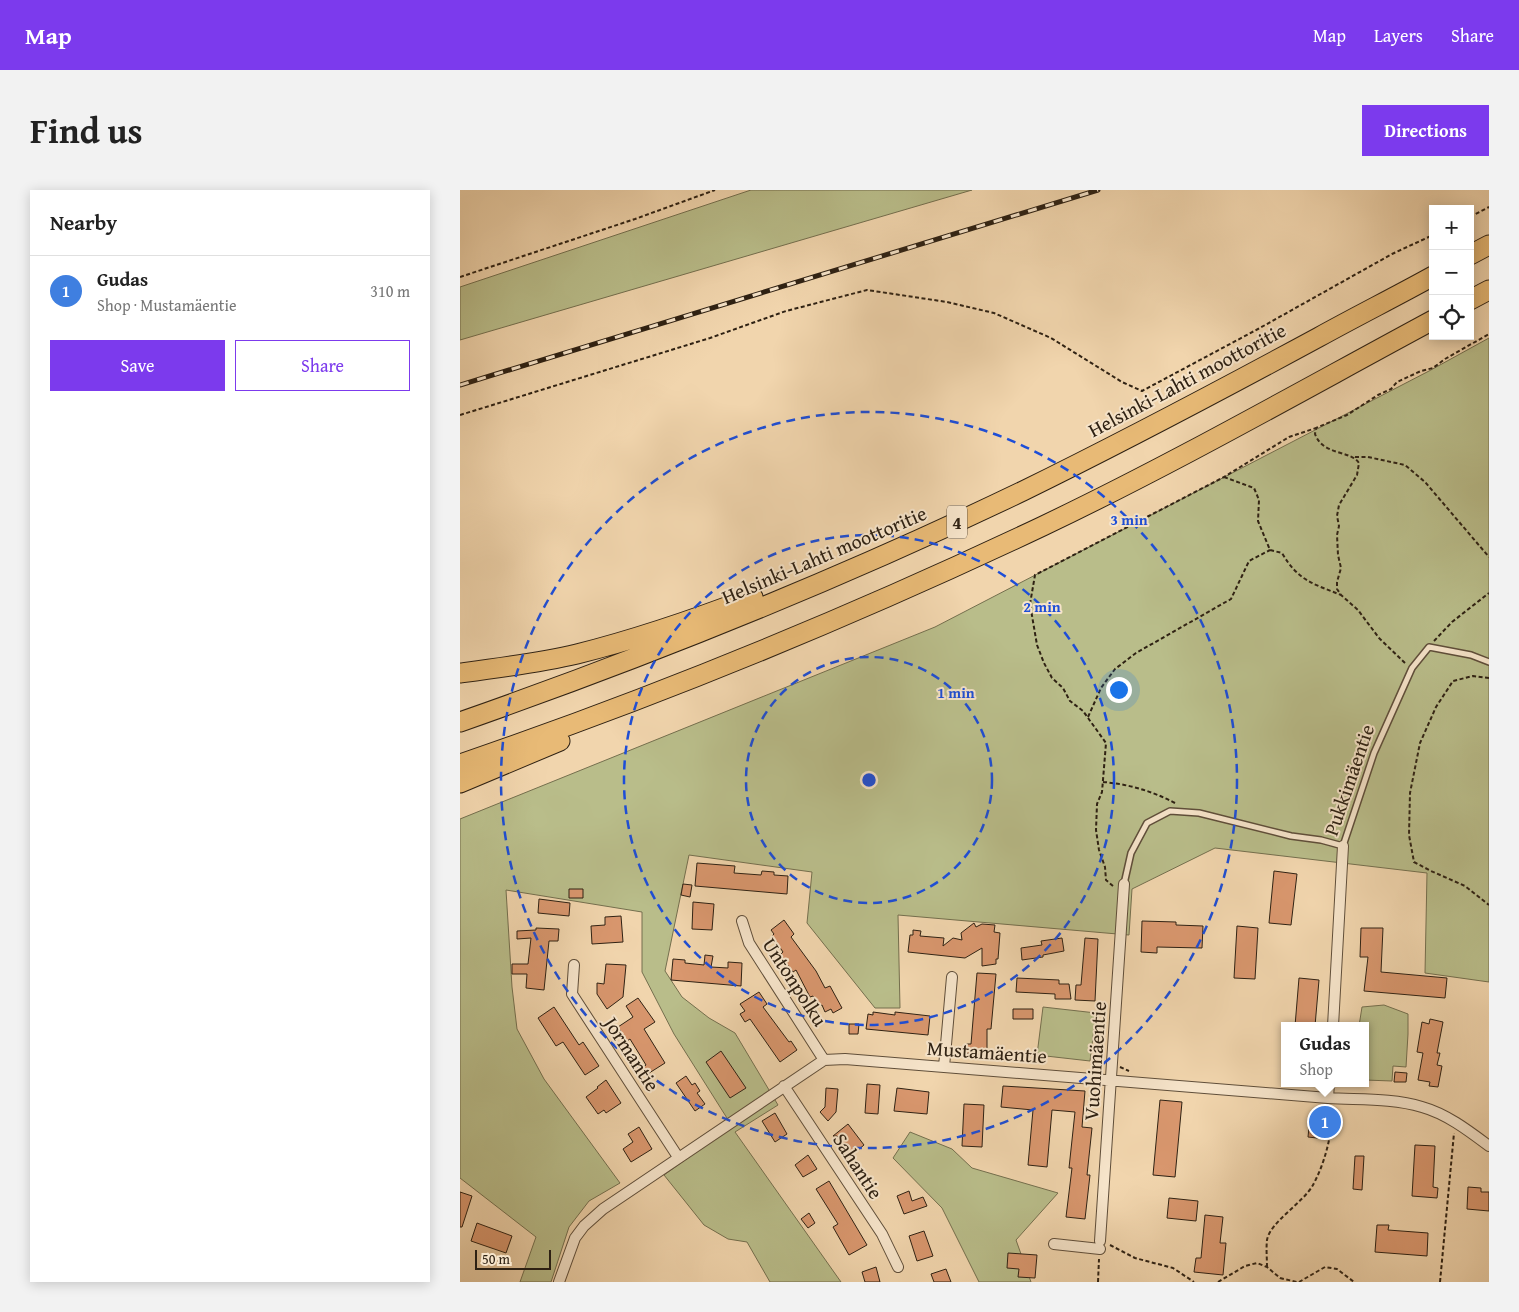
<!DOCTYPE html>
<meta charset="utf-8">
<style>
:root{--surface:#fff;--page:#f2f2f2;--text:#222;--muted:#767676;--line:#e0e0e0;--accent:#7c3aed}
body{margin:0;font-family:"Gentium Book Plus",serif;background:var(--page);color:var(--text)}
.controls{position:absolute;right:15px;top:15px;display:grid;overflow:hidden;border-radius:0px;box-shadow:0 2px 12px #0003}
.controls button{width:45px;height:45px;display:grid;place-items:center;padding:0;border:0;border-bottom:1px solid var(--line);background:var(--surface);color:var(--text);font:25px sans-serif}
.scale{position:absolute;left:15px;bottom:12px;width:76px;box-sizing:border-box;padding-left:5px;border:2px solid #2e2113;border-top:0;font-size:14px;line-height:18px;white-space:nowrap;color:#2e2113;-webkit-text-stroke:4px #f6e4ca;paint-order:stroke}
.you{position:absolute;left:658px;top:499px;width:18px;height:18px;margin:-12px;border:4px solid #fff;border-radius:50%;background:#1a73e8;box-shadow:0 0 0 8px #1a73e833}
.badge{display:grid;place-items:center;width:32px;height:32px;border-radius:50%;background:var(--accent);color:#fff;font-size:16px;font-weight:700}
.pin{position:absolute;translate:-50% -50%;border:2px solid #fff;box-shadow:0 1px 5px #0006}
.popup{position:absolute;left:821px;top:832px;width:88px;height:65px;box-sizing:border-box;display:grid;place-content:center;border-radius:0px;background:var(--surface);filter:drop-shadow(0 1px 4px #0005);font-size:16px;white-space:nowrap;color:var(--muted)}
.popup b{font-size:19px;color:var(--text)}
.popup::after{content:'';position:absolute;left:50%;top:100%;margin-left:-10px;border:10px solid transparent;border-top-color:var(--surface)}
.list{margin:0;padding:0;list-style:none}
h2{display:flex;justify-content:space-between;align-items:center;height:65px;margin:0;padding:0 20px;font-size:21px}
h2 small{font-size:16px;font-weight:400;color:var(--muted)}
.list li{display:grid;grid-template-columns:32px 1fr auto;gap:15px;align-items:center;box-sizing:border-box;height:70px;padding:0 20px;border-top:1px solid var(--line)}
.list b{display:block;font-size:19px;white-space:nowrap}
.list p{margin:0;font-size:16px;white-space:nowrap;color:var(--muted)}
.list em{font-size:16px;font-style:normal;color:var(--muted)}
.actions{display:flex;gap:10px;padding:15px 20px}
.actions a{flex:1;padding:11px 0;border:1px solid var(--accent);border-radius:0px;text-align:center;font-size:18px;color:var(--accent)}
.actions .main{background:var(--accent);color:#fff}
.icon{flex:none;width:28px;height:28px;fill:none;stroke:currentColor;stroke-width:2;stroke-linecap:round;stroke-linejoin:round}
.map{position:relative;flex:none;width:1029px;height:1092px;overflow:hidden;border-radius:0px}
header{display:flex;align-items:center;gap:30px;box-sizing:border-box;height:70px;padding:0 25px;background:var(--accent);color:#fff}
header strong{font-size:24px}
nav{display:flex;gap:28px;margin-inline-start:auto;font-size:18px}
.intro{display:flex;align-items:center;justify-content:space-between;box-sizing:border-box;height:120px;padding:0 30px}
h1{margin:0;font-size:35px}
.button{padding:12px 22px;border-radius:0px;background:var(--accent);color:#fff;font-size:18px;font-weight:700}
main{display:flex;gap:30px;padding:0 30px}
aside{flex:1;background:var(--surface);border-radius:0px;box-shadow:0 2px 12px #0003}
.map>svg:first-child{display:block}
</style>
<header>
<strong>Map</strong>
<nav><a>Map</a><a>Layers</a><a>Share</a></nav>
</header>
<div class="intro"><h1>Find us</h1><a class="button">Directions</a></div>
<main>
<aside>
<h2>Nearby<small></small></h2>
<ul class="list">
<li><span class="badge" style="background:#3f7fe0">1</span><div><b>Gudas</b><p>Shop · Mustamäentie</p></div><em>310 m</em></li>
</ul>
<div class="actions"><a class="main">Save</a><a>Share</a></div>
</aside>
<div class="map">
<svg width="1029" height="1092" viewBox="0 0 1029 1092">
<rect width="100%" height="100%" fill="#f1d5ad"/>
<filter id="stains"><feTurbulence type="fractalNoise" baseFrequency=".004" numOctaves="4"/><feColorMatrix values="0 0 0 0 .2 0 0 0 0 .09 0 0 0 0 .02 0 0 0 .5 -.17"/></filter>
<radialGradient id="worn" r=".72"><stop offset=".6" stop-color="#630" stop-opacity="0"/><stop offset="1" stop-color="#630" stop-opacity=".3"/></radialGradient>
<!-- green -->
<path fill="#b9bd8a" stroke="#746f4e" d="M291,0h221l-512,150v-53z
M1029,148v644l-64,-9 2,-100 -212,-25 -83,41 -3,46 -231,-20 2,93h-25l-68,-85 5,-51 -123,-17 -24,116 17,26 27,21 26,15 43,72 -43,27 106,150h-71l-23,-40 -19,-3 -24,-14 -40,-50 68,-49 -58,-92 -32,-62v-60l-136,-22 6,97 5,42 27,50 76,104 -31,18 -20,26 -18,55h-31l16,-45 -76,-59v-359l475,-192 494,-256z
M924,815l24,9v20l-2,33 -13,-1 -1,15 -27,-1v-54h-6l3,-19z
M583,817l53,6 -6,48 -53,-6z
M450,942l42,17 20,19 86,25 -42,47 15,42h-52l-37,-74 -49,-50z"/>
<!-- building -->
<path fill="#d9976e" stroke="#2e2113" d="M237,673l38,3 -1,7 27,2 1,-4 12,1v3l14,1 -1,18 -92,-8z
M814,681l23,3 -6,51 -22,-2z
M223,694l9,1 -2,12 -9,-2z
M109,699h14v9h-14z
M79,709l31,4 -1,13 -31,-3z
M233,712l21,2 -2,26 -20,-1z
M161,726l2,26 -31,2 -1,-18 14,-1v-8z
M324,730l10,14 -3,3 25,34 9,17 5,-2 12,22 -9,5 -2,-4 -6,3 -3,-7 -3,1 -6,-10 -3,1 -14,-27 -3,2 -13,-17 3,-3 -11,-16 2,-2 -3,-4z
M682,731l34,1v3l27,1 -1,22 -45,-1v6l-16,-1z
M514,733l2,4 6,-3 13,1 -1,7 6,1 -2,26h-2v5l-14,2v-18l-17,10 -57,-6 2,-17h3v-5l8,1 -1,5 24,2 -1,8 10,-8 9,2 -1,-7z
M777,736l21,2 -3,51 -21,-1z
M76,738l23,1 -1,12h-9l-5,49 -18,-2 1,-14h-15v-10h16l3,-26 -14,1v-8l19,-1z
M901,738h22l-2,44 66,6 -2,20 -81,-7 4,-34h-8z
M602,748l2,13 -21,4v2l-21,3 -1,-12 21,-3 -1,-4z
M625,748l13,1 -3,62 -20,-1 1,-15h5z
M245,765l8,1 -2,11 17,1v-6l14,1 -1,23 -70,-6 2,-21 12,1v3l19,2z
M146,774l20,1 -3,32 -16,12 -10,-15v-11l7,1z
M517,783l19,1 -5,55h-4v26l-22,-2 1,-9h5z
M557,788l42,2v4h10l2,15h-16v-5l-39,-2z
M839,788l20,2 -4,46h-20z
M299,802l8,12 -4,3 26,35 2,-1 6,9 -17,12 -30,-43 -5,3 -5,-8 5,-3 -5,-7z
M178,808l17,24 -11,7 21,34 -19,12 -4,-7 4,-3 -16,-26 -3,2 -9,-14 15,-10 -7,-11z
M94,817l25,38 4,-3 16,24 -14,9 -22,-33 -7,4 -18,-28z
M553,819h20v10h-20z
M413,822l22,3v-3l35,4 -2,19 -62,-6 2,-15 5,1z
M970,829l13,3 -6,31h3l-3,12 5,1 -4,21 -9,-1 1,-4 -12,-2 5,-27 -6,-1 5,-30 7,2z
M389,834h10l-1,10h-9z
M261,861l25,37 -16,10 -24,-36z
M935,882l12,1 -1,9h-12z
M226,886l6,9 3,-2 5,8 -3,2 8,11 -10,7 -19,-28z
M146,890l15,23 -15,10 -2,-3 -6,4 -12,-17 12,-9 -1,-1z
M407,894l13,1 -2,29 -13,-1z
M543,896l82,5 -3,36 10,1 -5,47h3l-5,44 -19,-2 6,-49h-3l6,-56 -23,-2 -5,57 -19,-2 5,-55 -32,-3z
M366,898l12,1 -2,23 -8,9 -8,-9 5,-5z
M437,898l32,4 -2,22 -33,-3z
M700,910l22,2 -7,75 -22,-2z
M504,914l20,1 -2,42 -20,-1z
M315,923l12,21 -12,8 -13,-21z
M850,928l17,1 -1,20 -18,-2z
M388,934l16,21 -12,10 -15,-19h-4z
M179,937l13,22 -21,13 -8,-13 10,-7 -5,-8z
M955,955l20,1 -2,41 5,1 -1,10 -25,-2z
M348,965l9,14 -14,8 -8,-12z
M895,966h9l-2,34 -9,-1z
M369,991l38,64 -18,10 -16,-28 5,-3 -22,-35z
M1008,997l13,1v4h8v19l-22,-2z
M449,1001l3,10 11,-4 4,9 -23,8 -7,-18z
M0,1002l12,4 -10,31h-2z
M709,1008l29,3 -2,20 -29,-3z
M349,1023l6,10 -7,5 -7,-9z
M745,1025l18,2 -3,26h6l-3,32 -29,-3 2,-14h5z
M17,1033l35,13 -6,17 -35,-12z
M917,1035h12l-1,5 40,3 -1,23 -52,-4z
M464,1041l9,25 -16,5 -8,-25z
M548,1063l29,2 -2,23 -17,-1 1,-8 -12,-1z
M416,1077l4,15h-15l-3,-10z
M486,1079l5,13h-17l-3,-8z"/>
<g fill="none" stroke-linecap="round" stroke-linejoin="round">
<defs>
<path id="lane" d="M664,694l7,-31 16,-30 23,-12 29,2 92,23 30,4 22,6 31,-93 38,-85 17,-21 42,8 18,7"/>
<path id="street" d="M282,731l7,22 75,117
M114,775l-2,29 106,163
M873,836l10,-180
M484,877l8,-90
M324,896l98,148 16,33
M868,908l1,-15
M640,1051l24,-357
M594,1054l46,5
M99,1092l16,-44 9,-12 19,-17 221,-149 21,-1 483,39c31,2 64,0 94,9 25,7 47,24 67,39"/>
<path id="highway" d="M1010,65l19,-10
M1010,110l19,-10
M0,483c39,-5 79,-10 117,-19 60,-15 118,-35 176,-57
M0,532c191,-67 380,-143 563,-231 100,-49 198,-101 296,-154 38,-21 76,-40 114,-61
M0,574c199,-68 393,-148 583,-238 132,-63 260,-136 390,-206
M0,593l100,-42"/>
</defs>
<!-- lane casing -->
<use href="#lane" stroke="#5f4e3a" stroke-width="8"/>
<!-- street casing -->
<use href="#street" stroke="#5f4e3a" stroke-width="12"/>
<!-- highway casing -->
<use href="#highway" stroke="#2e2113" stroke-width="21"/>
<!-- path -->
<path stroke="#2e2113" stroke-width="2" stroke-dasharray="4 2.5" stroke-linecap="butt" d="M1010,27l19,-10
M0,87l175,-58 80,-29
M0,225l250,-77 76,-27 81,-21 80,12 47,11 57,25 71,44 20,9 116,-62 134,-75 41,-19
M895,267h13l37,8 20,17 64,75
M764,287l30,11 5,12 -1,21 12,29 12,3c16,28 32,31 59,42
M974,451l18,-19 37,-29
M945,473l-26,-25 -21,-28 -17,-15 -4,-6v-7l4,-14 -3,-13 -1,-20 2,-9 -2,-10 2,-11 18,-30 2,-12c-8,-13 -36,-7 -44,-29l1,-6 31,-13 31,-20 13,-6 6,-7 24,-11 12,-3 12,-9 44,-25
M1029,488l-16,-2 -20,5 -17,26 -16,36 -10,50 -1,42 5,27 17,9 34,15 24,19
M628,527l13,-29 14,-19 21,-16 95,-54 18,-38 21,-11
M643,592c25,2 49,9 72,21
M653,696l-7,-6 -1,-13 -6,-17 -3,-20 1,-26 5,-12 4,-49 -23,-32 -13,-10 -7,-13 -11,-10 -8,-15 -7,-18 -7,-41 5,-29 189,-98 65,-40 27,-9
M660,877l9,4
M848,896l5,-3
M650,1055l25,13 38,10 21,14
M807,1077c0,-9 -1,-18 0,-27 3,-18 36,-37 46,-55 13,-24 18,-50 21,-77
M638,1092l1,-23
M758,1092l27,-16 12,-3 10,4 13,11 17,4
M839,1092l26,-15 12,2 17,13
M980,1092l14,-149"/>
<!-- lane -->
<use href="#lane" stroke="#f6e4ca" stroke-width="5"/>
<!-- street -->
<use href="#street" stroke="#f6e4ca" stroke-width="10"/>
<!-- highway -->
<use href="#highway" stroke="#e8ba76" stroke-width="19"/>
<defs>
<path id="rail" d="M0,195l638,-195"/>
</defs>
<!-- rail casing -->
<use href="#rail" stroke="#2e2113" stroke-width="5"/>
<!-- rail -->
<use href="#rail" stroke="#f6e4ca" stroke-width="3" stroke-dasharray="9" stroke-linecap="butt"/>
</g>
<!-- distance rings -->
<g fill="none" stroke="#1d4ed8" stroke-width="2.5" stroke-dasharray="9 6">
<circle cx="409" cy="590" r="123"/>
<circle cx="409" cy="590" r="245"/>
<circle cx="409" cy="590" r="368"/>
</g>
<g text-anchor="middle" stroke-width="4" stroke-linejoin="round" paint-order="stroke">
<!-- shield labels -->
<rect fill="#f6e4ca" stroke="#6a5c4a" stroke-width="1" x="487" y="315.5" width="20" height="33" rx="4"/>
<g font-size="19" font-weight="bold" fill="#2e2113">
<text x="497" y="339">4</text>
</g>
<!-- street labels -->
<g font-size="20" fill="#2e2113" stroke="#f6e4ca">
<text transform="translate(727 190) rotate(-28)" y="7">Helsinki-Lahti moottoritie</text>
<text transform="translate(364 365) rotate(-23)" y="7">Helsinki-Lahti moottoritie</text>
<text transform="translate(889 590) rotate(-71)" y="7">Pukkimäentie</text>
<text transform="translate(335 792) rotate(57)" y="7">Untonpolku</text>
<text transform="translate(527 862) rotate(4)" y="7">Mustamäentie</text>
<text transform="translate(172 864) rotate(57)" y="7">Jormantie</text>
<text transform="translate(635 871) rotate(-86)" y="7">Vuohimäentie</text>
<text transform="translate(398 976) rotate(57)" y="7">Sahantie</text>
</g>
</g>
<circle cx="409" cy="590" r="8" fill="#1d4ed8" stroke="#f6e4ca" stroke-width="2.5"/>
<g font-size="15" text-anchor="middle" font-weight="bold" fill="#1d4ed8" stroke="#f6e4ca" stroke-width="4" stroke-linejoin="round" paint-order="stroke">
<text x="669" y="335">3 min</text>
<text x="582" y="422">2 min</text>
<text x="496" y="508">1 min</text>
</g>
<rect width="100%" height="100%" filter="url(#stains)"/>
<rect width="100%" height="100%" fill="url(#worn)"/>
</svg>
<div class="controls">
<button>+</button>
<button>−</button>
<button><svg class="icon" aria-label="locate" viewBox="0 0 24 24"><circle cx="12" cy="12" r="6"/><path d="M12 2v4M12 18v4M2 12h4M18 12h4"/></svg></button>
</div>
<div class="scale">50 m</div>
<div class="you"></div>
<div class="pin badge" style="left:865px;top:932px;background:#3f7fe0">1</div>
<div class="popup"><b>Gudas</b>Shop</div>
</div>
</main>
